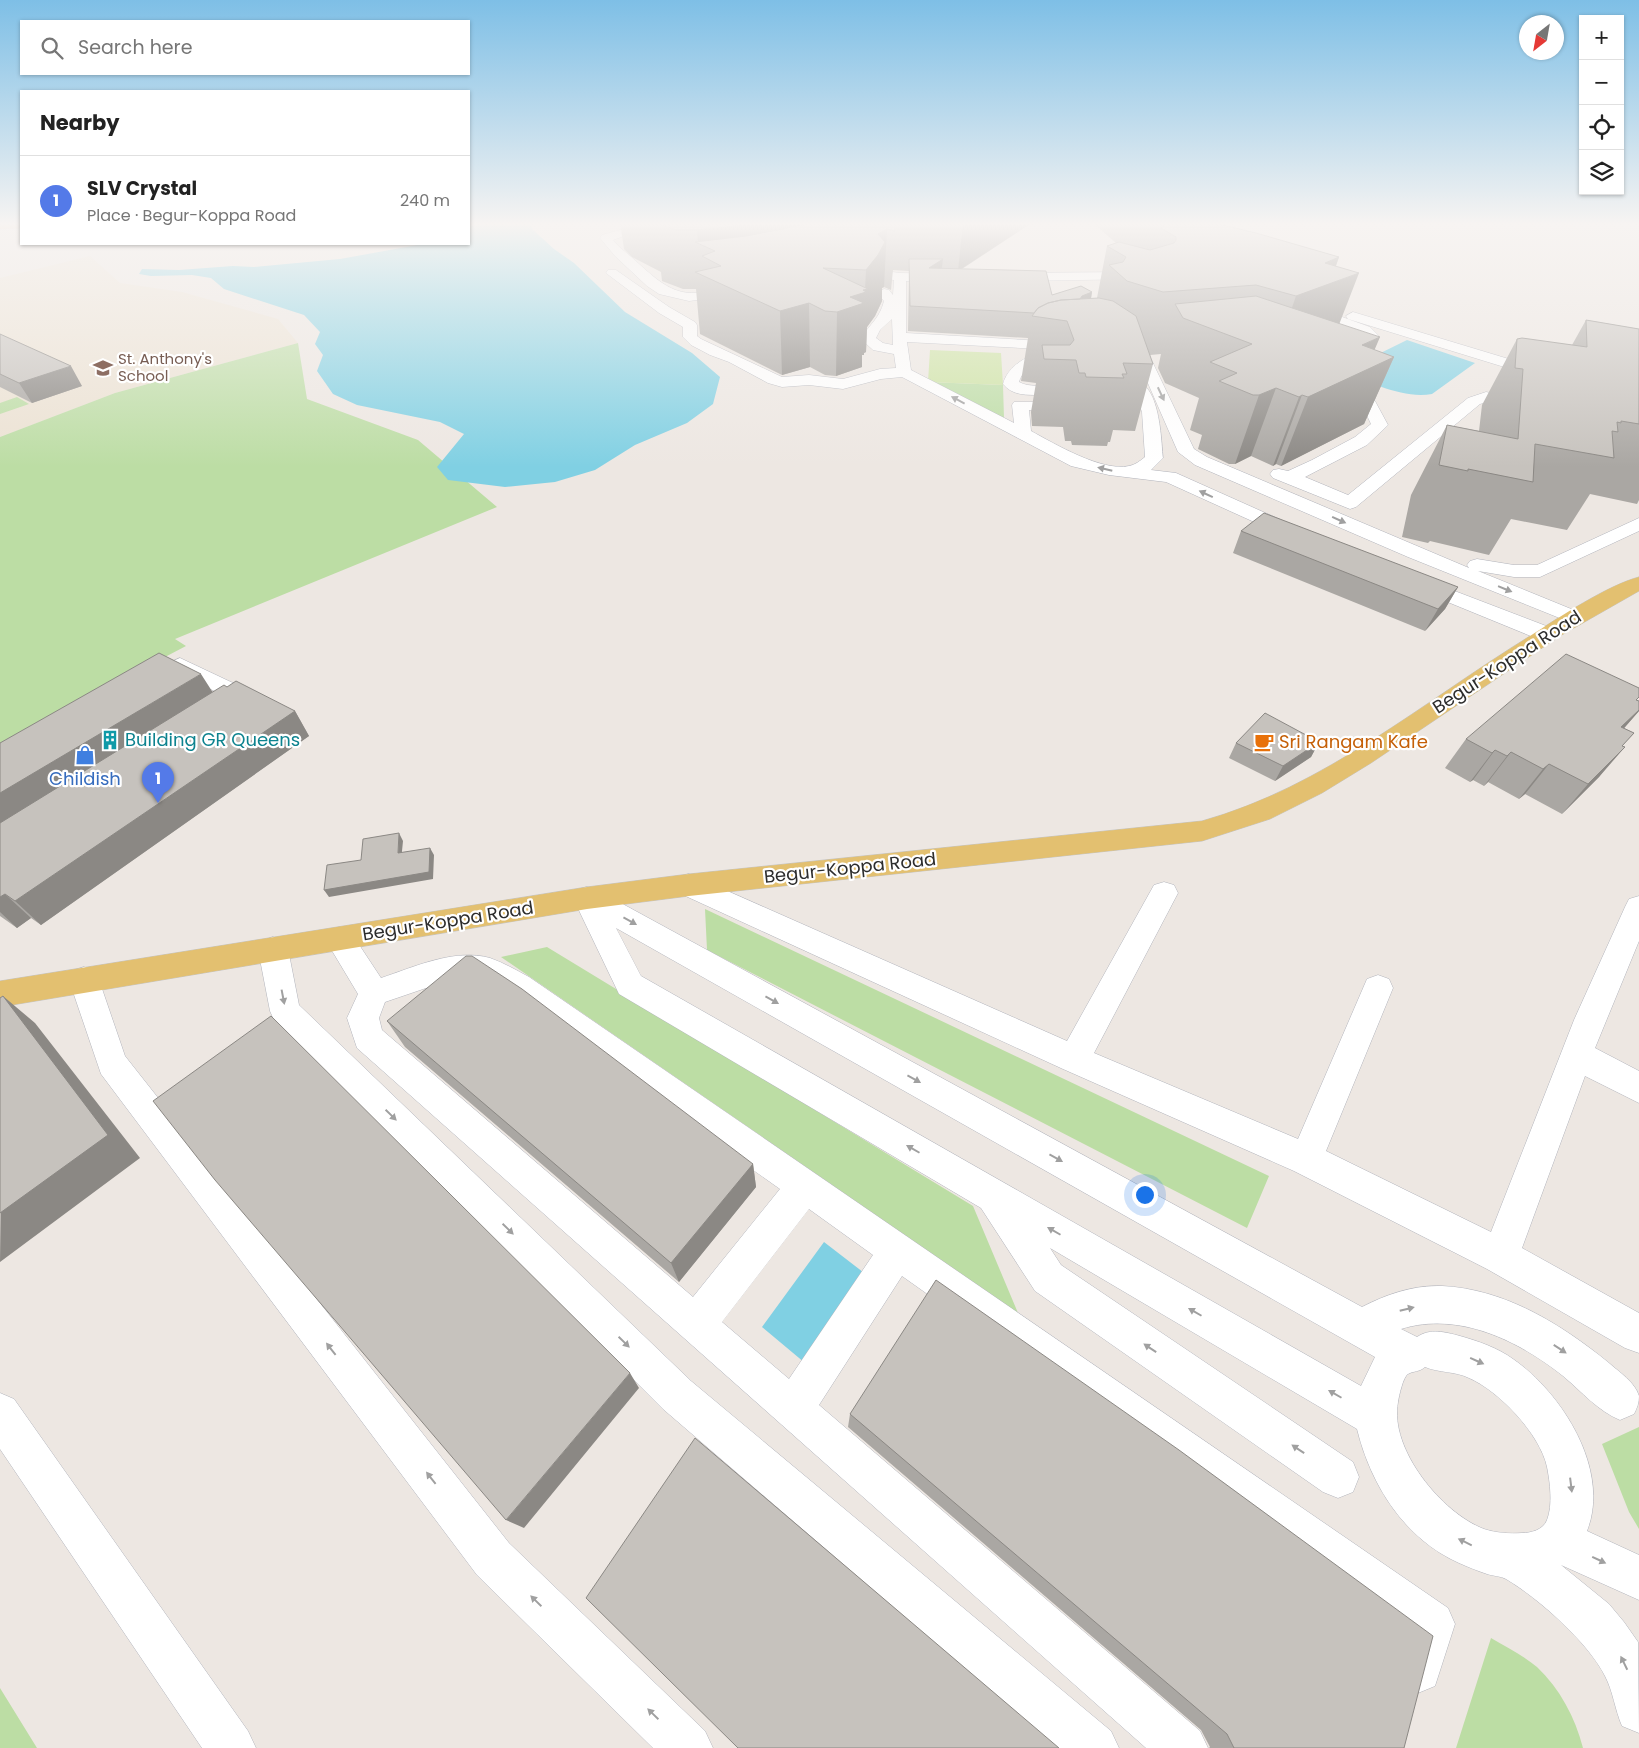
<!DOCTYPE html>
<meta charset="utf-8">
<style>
:root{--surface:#fff;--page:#f2f2f2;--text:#222;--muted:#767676;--line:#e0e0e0;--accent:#547ae8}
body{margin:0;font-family:Poppins,sans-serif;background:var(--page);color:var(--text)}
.controls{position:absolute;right:15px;top:15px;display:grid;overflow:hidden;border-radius:0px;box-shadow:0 1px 4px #0004}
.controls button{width:45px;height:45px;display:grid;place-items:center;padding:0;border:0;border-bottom:1px solid var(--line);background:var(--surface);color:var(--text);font:25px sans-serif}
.compass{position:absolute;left:1519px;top:15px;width:45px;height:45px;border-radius:50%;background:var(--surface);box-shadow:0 1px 4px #0004;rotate:211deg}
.you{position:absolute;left:1144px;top:1194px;width:18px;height:18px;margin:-12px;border:4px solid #fff;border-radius:50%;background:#1a73e8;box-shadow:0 0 0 8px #1a73e833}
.badge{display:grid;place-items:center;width:32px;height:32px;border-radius:50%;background:var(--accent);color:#fff;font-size:16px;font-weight:700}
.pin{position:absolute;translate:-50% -41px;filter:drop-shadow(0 1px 2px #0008)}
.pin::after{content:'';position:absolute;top:26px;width:18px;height:15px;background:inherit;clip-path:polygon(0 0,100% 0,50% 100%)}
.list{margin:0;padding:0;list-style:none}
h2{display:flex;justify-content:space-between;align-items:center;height:65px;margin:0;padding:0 20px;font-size:21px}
h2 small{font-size:16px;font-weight:400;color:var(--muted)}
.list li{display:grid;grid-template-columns:32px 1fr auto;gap:15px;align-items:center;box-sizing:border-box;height:90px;padding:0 20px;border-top:1px solid var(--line)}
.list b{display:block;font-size:19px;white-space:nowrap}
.list p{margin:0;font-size:16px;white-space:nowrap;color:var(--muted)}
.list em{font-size:16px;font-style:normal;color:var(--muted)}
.icon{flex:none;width:28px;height:28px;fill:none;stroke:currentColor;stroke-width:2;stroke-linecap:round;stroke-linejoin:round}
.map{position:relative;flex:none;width:1639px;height:1748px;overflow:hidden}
.search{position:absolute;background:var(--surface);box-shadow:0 1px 4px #0004;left:20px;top:20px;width:450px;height:55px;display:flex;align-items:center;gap:12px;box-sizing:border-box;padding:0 18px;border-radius:0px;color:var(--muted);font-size:19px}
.panel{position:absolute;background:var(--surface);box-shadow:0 1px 4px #0004;left:20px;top:90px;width:450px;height:155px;border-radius:0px}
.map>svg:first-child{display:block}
</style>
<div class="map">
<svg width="1639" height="1748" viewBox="0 0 1639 1748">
<rect width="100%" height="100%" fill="#ede7e2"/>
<!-- education -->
<path fill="#ece2d3" d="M90,256l30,27 62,9 96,27 20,24 -183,50 -115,44v-159z"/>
<!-- green -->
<path fill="#bcdda4" d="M298,343l9,56 111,41 79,67 -322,132 11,7 -82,43 -104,61v-313l115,-44z
M928,382l75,3 1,33z
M17,397l12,7 -29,10v-11z
M705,909l564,267 -22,52 -540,-278z
M547,947l426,259 45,107 -517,-356z
M1639,1427v102l-10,-17 -27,-68z
M1491,1638c15,9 33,18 46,29 23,22 38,50 46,81h-127z
M0,1688l37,60h-37z"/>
<!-- pitch -->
<path fill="#cce3a1" d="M930,350l71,3 2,32 -75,-3z"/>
<!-- water -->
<path fill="#80d0e3" d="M484,222h47l1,7 22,20 20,14 51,49 67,41 28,24 -7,27 -26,19 -52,22 -40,25 -40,12 -50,5 -57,-7 -11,-13 27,-33 -24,-12 -83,-17 -24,-11 -16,-23 6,-16 -8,-11 5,-12 -16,-17 -80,-26 -13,-11 -19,-3 -41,1 -12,-2 3,-5 37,1 54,-4 21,1 86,-8 83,-15h46v-17z
M1407,340l68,23 -43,31c-30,5 -61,-12 -90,-22z
M824,1242l48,37 -61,89 -49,-41z"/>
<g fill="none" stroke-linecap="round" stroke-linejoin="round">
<defs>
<path id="minor" d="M658,225l6,3 -2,2 -30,3 -19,7c7,9 17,15 25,23 37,34 46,34 95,25l5,1 2,3 -2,3 -49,6 -30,-7 -12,-8 -32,-30 -15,-18 2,-3 29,-8z
M854,267l46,6 51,1 1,3 -6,4h-40v52l154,9 5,1 2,3 -2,3 -5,1 -153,-8 4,28 103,53 -2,-18 2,-3h28l-1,-7c-14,0 -28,1 -38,-11 6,-23 38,-37 60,-31l2,3 -2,3c-15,4 -39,4 -44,23 11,6 23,2 35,5l5,20 -2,3h-28l2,21c24,13 71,41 98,35 6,-1 11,-5 16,-9l-3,-45 -5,-14 -12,-13 3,-3c32,-8 33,57 35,76l-12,12 25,3 123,55 3,4 -3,4 -7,2 -7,-2 -119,-54 -57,-7 -38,-9 -169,-89 -21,2 -38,10 -34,-4 -27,2 -14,-4 -39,-21 -19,-7 -19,-10 -8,-8v-10l-24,-14 -53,-40 2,-3h8l53,37 26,15 2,3v11l4,3 81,38 27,-2 34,4 37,-10 16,-1 -2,-14 -21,-4 -12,-11c9,-16 18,-19 23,-38l-7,-8 7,-4 5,1 4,5 1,-15 -44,-6 -2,-3zM892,319l1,26 -10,-2 -7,-5 4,-8z
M1138,272l5,1 1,3 -1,3 -132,2 -6,-4 6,-4z
M1306,304l64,23 8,8 -1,5 -29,19h-10l-2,-3 2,-3 26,-17 -63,-25 -2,-3 2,-3z
M1353,312l169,51 25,6 3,3 -3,3 -5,2 -28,-7 -166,-51 -2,-3z
M1122,349l29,10 43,90 13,8 262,111 -2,-3 3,-4 7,-2 37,6h23l102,-47v13l-99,46h-26l-36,-6 103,42 4,4 -4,4 -7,2 -7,-2 -159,-64 -213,-92 -17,-13 -38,-87 -23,-9 -2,-3 2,-3z
M1341,385l34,16 13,24 -21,20 -62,32 43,18 120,-97 18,-6 43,9 2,3 -2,3 -6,2 -36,-7 -7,2 -124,103 -6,2 -77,-31 -3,-4 3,-4 6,-1 9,2 24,-11 43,-23 16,-13 -8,-17 -28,-14 -2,-3 2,-3z
M1418,577l136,52 3,5 -3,5 -8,1 -8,-1 -127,-52 -3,-4 3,-4z
M180,658l70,33 4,5 -4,5 -8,2 -8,-2 -53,-27 -11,4 -8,-2 -3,-5 3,-5z
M689,874l378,167 87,-156 10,-3 10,3 4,8 -84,160 204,86 69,-160 11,-4 11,4 4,9 -67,163 165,81 83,-212 51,-113 4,-8 10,-3v45l-44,107 44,23v32l-54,-27 -63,172 117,65v40l-14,-5 -138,-79 -193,-98 -231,-102 -384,-176 -4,-8 4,-8z
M587,887l10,3 765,417c25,-13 52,-22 80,-21 63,3 119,38 167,77 10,9 26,19 30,33 0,7 -2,12 -5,18l-14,6c-22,-9 -38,-28 -57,-44 -44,-35 -104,-65 -162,-47l16,8c13,-9 28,-5 43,-1 18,5 38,12 53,23 49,34 98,111 74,172l52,24v45l-78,-35 48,39 15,18 14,20 1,91 -17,-7c-7,-16 -9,-35 -17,-50 -17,-34 -67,-78 -99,-97 -5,-3 -13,-3 -19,-5 -9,-3 -19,-7 -28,-11 -54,-24 -88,-77 -102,-134l-307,-181 11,17 292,197 6,15 -6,15 -15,6 -15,-6 -288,-201 -54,-83 -362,-214 -46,-96 4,-8zM616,928l759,429 -14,29 -720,-410zM1425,1367c14,6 30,4 44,11 30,13 71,56 78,89 3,15 6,38 0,53 -4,10 -16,13 -25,13 -12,1 -26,0 -38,-4 -42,-16 -95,-80 -86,-127 1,-6 5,-25 10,-28 5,-3 12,-2 17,-7z
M340,927l10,4 31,47c33,-11 74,-30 109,-20 14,5 26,12 39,19l919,631 7,16 -20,62 -17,7 -17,-7 -7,-17 12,-36 -504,-357 -83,129 381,326 8,17h-62l-789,-700 -10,-30 11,-24 -33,-55 5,-8zM458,981l28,1 21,13 273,194 -87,108 -311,-267 -3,-12 6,-16 44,-15zM809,1209l64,46 -84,124 -67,-57z
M273,937l10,4 5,8 11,56 392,376 420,350 8,17h-62l-394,-339 -389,-389 -4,-9 -12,-62 5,-8z
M84,967l11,4 4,9 26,76 384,487 196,188 8,17h-60l-176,-173 -376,-501 -32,-94 4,-9z
M0,1393l14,6 234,332 8,17h-54l-202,-299z"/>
<path id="major" d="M1639,577v14l-79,45 -189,127 -49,30 -52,26 -68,22 -513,55 -102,13 -587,98v-26l587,-94 102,-13 513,-53c122,-34 221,-119 328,-185 28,-18 78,-51 109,-59z"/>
<path id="highway" d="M21,222v6l-21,1v-6z"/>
</defs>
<!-- minor casing -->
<use href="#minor" stroke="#b2b4bc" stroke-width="1"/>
<!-- major casing -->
<use href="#major" stroke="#c4c4c4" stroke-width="1"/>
<!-- highway casing -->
<use href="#highway" stroke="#c4c4c4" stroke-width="1"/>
<!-- minor -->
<use href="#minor" fill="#fff" fill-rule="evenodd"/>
<!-- major -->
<use href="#major" fill="#e3c070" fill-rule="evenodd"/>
<!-- highway -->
<use href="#highway" fill="#ee9b6b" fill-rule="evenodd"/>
</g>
<!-- wall -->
<path fill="#aaa7a3" d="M620,222h413l-71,47 90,26 40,-3 -1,6h6l10,-52 9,-3 -24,-21h131v2l116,33 -3,9 3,58 35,26 20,7 -30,67 -83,42 -5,-2 -3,2 -22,-10 -16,8h-6l-31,-15 4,-14 -12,-5 9,-32 -34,-15 -7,-15 3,-14 -11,1 3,9 -18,67 -22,-1 -3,12h-2l-1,4 -35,-1 -1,-4h-6l-2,-14 -31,-1 -1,-14 5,-29 -15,-2 7,-43 -120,-7 1,-60 -16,-1 -2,20 -7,-3 -2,1v13l-7,15 -8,11 -1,25 -2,1v2h-2v12l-26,9 -11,-1 -15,-8 -28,8 -82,-41 -4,-45h-13l-21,-8 -1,-9 -29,-15 -8,-8z
M1586,320l53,9v171l-2,4 -47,-10 -23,36 -56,-11 -22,36 -59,-14 -2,2 -26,-6 9,-42 36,-70 32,6 3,-26 35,-66 55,6z
M0,334l82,52 -50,17 -32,-16z
M1241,531l217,56 -13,22 -20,22 -192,-78z
M227,687l68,24 14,25 -268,189 -10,-7 -14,10 -17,-12v-173l212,-51z
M1637,701h2v10l-15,17 10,5 -12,13 -23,31 -37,37 -37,-20 -6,5 -31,-17 -4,4 -11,-6 -3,2 -25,-14 21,-29z
M1319,742l-8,15 -36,24 -46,-23 7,-15z
M387,1021l366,143 3,23 -77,95 -274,-235z
M850,1414l554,334h-195l1,-1 -9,-17 -353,-303z"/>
<!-- shaded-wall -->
<path fill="#8b8884" d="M762,222h66l-107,44 -6,-15 -17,-8 -1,-13z
M963,222h70l-75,49z
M887,229l-3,58 -2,1v13l-7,15 -8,11 -1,25 -2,1v2h-2v12l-26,9 1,-64 13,-15 15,-7 1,-20 12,-36z
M1339,257l-10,27 30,-11 -24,62 -61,25 22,-64 29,-33z
M943,259l-3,24 -11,-15z
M1092,292l-4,25 -9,-16 3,-5z
M809,303l1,64 -28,8 -2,-64z
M1380,337l-14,33 28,-13 -30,67 -83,42 27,-69 54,-52z
M71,366l11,20 -50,17 -13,-20z
M1276,388l-25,68 -16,8 24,-69z
M1302,395l-26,69 -3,2 26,-69z
M1458,587l-13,22 -20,22 13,-22z
M201,674l16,25 -217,134v-40z
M1639,710v1l-20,23 2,-7z
M295,711l14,25 -268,189 -26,-24z
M1319,742l-8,15 -36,24 8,-15z
M1625,747l-26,30 -37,37 26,-30z
M1495,750l-22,30 -3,2 22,-29z
M1511,752l-23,30 -4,4 23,-30z
M1549,764l-24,30 -6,5 24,-30z
M399,833l4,8 -2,20 -3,-8z
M430,848l4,7 -1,24 -104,18 -5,-7z
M5,894l26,24 -14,10 -17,-16v-15z
M3,996l32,27 105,135 -140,104z
M753,1164l3,23 -77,95 -8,-19z
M630,1373l9,15 -115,140 -18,-8z"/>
<!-- building -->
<path fill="#c6c2bd" stroke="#8b8884" d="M658,222h104l-17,3 -48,5h-20l-22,-7z
M818,222h67l10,1v8l-8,-2 -9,5 7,8 -7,13 -12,15 -43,-2 45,21 -5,1 3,2 -16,5 14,6 -27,9 -12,-1 -16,-8 -29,8 -85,-39 26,-6 -19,-10 13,-5 -20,-9 51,-6z
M1161,223h53l42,10 83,24 -14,6 34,10 -63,23 -40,-11 -93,7 -36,-11 -18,-16 14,-3 3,-5 -19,-11 12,-4 31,8 24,-7 2,-3v-3l-15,-9 4,-2 -4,-1z
M909,259h34l-14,9 117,3 6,24 29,-9 11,6 -10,4 -2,3 -19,1 -13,3 -10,5 -4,5 -124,-7z
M1256,296l124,41 -18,8 32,12 -86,40 -6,-2 -3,2 -23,-9 -17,7h-6l-34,-14 18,-8 -27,-11 42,-18 -69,-26 -8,-14z
M1099,298l14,3 23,15 17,48 -30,-1 4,11h-5l2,4 -38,-1 -1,-4h-6l-3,-13 -32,-1 -2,-14h28l4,-5 -7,-19 -35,-5 6,-8 10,-5 13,-3z
M1586,320l53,9v95l-18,-3v2l-4,-1 1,10 -6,-1 2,27 -79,-14 -2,38 -65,-13v2l-29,-6 8,-40 71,14 5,-70 -8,-1 2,-29 5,-1 65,9z
M0,334l71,32 -52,17 -19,-9z
M1264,513l194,74 -20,22 -197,-78z
M159,653l42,21 -201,119v-50z
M1566,654l73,34v9l-3,3 3,1v9l-18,17 13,6 -12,13 3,1 -37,37 -39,-20 -6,5 -32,-17 -4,4 -12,-6 -3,3 -26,-14z
M236,681l59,30 -280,190 -10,-7 -5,3v-74l224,-138 3,2z
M1265,713l54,29 -36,24 -47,-23z
M399,833l-1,20 32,-5 -1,24 -105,18 3,-25 34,-5 2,-21z
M466,956h6l50,33 231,175 -82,99 -284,-242z
M3,996l105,139 -108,78v-215z
M271,1016l359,357 -124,147 -291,-340 -62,-79z
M936,1280l243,170 254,186 -29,112h-170l-7,-14 -377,-320z
M695,1438l364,310h-321l-152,-150z"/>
<!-- one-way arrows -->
<defs><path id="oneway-solid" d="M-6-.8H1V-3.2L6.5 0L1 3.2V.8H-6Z" transform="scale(1.25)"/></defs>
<g fill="#a0a0a0">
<use href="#oneway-solid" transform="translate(1161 394) rotate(65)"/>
<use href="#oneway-solid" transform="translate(958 400) rotate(-152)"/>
<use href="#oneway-solid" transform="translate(1105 469) rotate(-167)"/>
<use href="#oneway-solid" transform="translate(1206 494) rotate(-155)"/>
<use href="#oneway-solid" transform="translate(1339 520) rotate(24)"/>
<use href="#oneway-solid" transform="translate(1505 589) rotate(22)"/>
<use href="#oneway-solid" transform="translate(630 921) rotate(29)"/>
<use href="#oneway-solid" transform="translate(283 997) rotate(79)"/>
<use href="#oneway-solid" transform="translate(772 1000) rotate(29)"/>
<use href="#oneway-solid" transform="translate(914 1079) rotate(29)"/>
<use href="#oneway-solid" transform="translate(391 1115) rotate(44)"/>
<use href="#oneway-solid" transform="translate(913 1149) rotate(-150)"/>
<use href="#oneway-solid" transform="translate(1056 1158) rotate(29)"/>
<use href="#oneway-solid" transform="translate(508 1229) rotate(44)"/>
<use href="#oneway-solid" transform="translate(1054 1231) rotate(-150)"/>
<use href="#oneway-solid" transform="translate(1407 1309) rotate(-14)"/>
<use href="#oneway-solid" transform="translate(1195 1312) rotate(-150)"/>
<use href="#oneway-solid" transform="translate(624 1342) rotate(44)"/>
<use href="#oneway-solid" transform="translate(1150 1348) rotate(-146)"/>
<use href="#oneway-solid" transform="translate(331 1349) rotate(-128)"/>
<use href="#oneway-solid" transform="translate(1560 1349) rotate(33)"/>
<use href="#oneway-solid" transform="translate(1477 1361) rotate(24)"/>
<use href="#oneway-solid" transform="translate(1335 1394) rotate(-150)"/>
<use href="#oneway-solid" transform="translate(1298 1449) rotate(-146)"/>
<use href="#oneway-solid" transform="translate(431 1478) rotate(-128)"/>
<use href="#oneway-solid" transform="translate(1571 1485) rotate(83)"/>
<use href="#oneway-solid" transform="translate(1465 1542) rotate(-154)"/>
<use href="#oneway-solid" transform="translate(1599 1560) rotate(25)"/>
<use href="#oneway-solid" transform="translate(536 1601) rotate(-136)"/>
<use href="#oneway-solid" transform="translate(1624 1663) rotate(-116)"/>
<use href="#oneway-solid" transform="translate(653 1714) rotate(-136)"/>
</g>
<!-- sky -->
<linearGradient id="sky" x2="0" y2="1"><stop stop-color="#7ebfe6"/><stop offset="0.48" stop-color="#f7f4f2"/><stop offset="1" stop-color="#f7f4f2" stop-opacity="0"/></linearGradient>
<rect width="1639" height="467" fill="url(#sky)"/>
<!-- icons -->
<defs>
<symbol id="school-bare" viewBox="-9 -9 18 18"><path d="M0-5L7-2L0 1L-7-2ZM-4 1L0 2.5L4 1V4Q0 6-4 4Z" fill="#8d6e63" stroke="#fff" stroke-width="2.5" paint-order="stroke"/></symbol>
<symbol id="building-bare" viewBox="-9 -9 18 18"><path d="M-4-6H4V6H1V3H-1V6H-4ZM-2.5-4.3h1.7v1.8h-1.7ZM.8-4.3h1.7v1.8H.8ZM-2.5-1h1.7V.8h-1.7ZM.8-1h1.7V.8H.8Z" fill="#0f9aa8" stroke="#fff" stroke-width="2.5" paint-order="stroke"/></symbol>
<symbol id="cafe-bare" viewBox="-9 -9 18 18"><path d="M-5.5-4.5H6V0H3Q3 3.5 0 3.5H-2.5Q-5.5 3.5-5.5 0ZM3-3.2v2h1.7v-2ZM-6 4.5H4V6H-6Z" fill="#e8710a" stroke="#fff" stroke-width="2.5" paint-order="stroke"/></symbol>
<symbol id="shop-bare" viewBox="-9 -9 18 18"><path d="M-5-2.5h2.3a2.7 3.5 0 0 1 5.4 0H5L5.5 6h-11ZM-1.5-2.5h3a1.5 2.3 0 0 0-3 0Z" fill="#3f7fe0" stroke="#fff" stroke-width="2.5" paint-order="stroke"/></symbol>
</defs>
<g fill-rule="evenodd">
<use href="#school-bare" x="89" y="354" width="28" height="28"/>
<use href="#building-bare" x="96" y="726" width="28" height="28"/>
<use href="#cafe-bare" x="1250" y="728" width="28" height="28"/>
<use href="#shop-bare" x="71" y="741" width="28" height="28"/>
</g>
<g text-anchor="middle" stroke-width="4.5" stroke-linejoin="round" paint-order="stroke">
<!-- far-education labels -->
<g font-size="15" fill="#785e54" stroke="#fff" text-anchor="start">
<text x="118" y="364">St. Anthony's<tspan x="118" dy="17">School</tspan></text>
</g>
<!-- street labels -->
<g font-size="18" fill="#2d2d2d" stroke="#fff">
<text transform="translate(1507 662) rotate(-33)" y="6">Begur-Koppa Road</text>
<text transform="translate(850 868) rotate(-6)" y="6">Begur-Koppa Road</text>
<text transform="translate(448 921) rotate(-9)" y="6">Begur-Koppa Road</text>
</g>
<!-- culture labels -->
<g font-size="18" fill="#0d838f" stroke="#fff" text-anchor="start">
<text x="125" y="746">Building GR Queens</text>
</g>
<!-- food labels -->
<g font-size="18" fill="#c56008" stroke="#fff" text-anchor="start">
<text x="1279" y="748">Sri Rangam Kafe</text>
</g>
<!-- shop labels -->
<g font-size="18" fill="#366cbe" stroke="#fff">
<text x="85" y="785">Childish</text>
</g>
</g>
</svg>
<div class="controls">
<button>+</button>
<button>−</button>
<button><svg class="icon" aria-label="locate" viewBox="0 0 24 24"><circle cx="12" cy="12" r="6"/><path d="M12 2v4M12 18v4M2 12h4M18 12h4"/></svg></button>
<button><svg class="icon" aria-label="layers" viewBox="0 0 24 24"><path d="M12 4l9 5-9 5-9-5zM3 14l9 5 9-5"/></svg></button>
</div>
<svg class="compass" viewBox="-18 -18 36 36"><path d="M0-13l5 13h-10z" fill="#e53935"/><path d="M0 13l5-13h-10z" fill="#767676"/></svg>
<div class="you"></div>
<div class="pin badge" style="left:158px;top:803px">1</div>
<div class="search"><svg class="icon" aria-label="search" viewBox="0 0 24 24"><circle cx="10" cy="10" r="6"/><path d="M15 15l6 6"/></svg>Search here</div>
<section class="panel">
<h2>Nearby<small></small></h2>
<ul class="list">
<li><span class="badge">1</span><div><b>SLV Crystal</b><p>Place · Begur-Koppa Road</p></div><em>240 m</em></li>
</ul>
</section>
</div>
